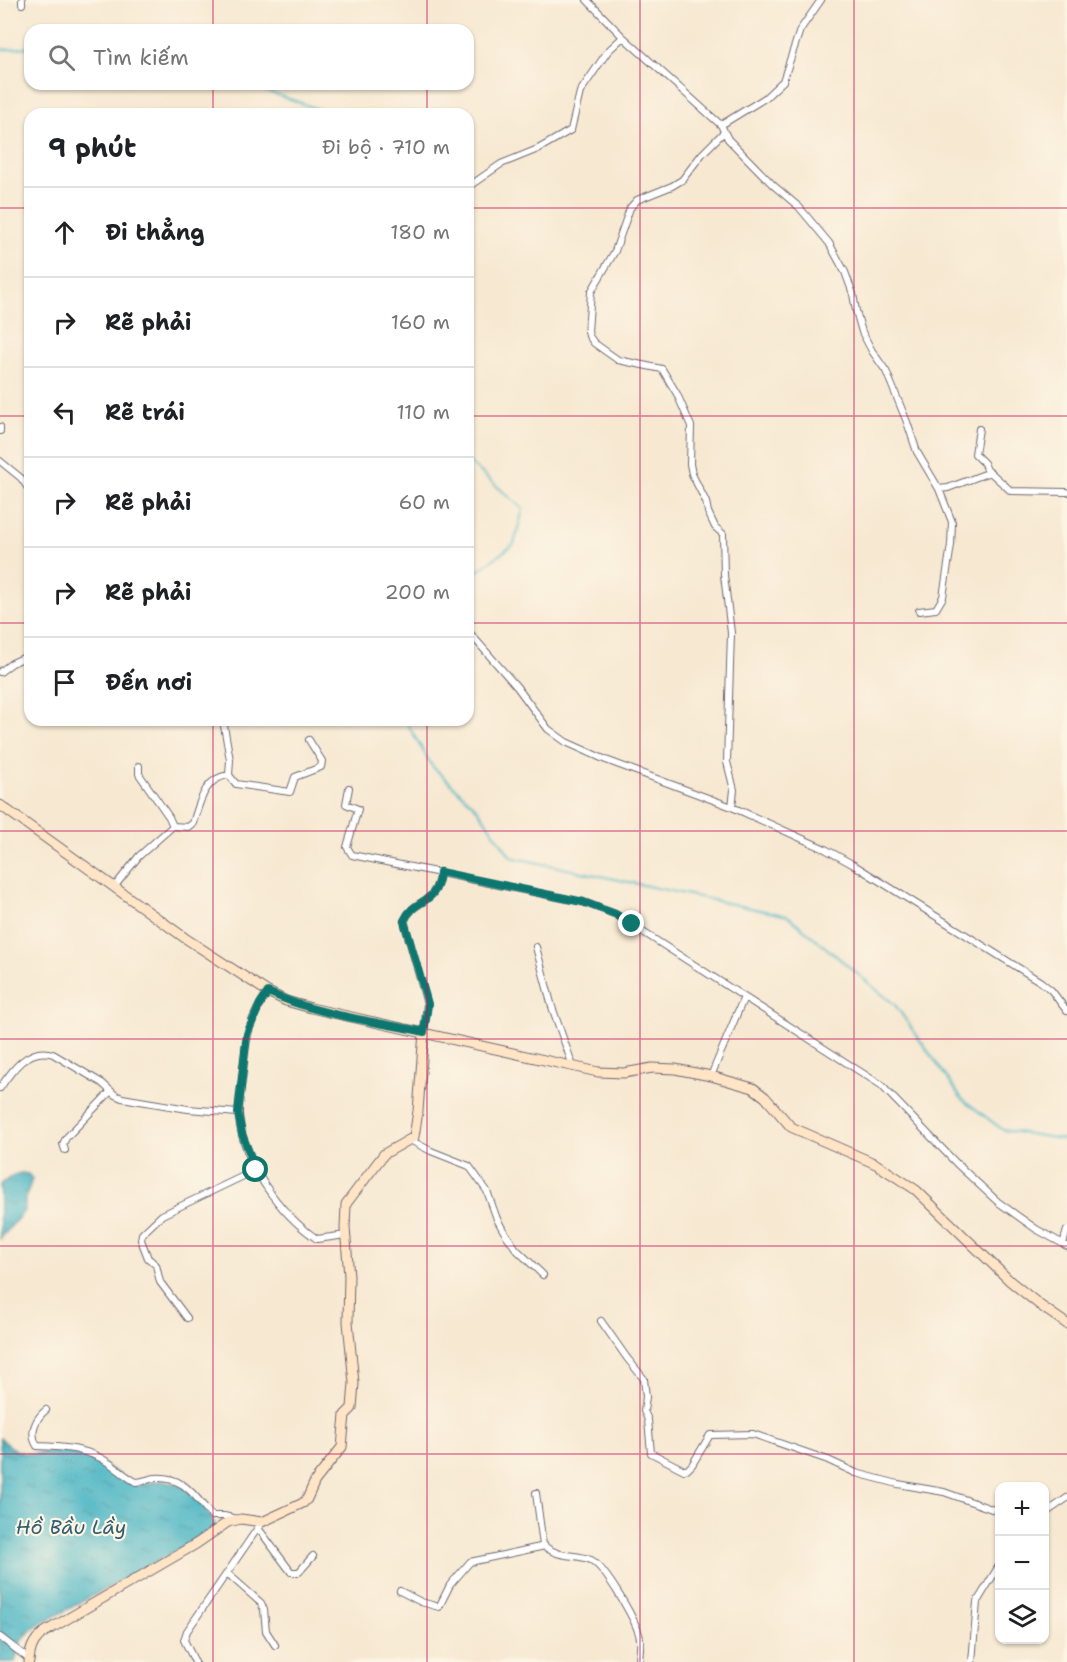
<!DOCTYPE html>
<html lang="vi">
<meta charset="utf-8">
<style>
:root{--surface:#fff;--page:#f6f6f6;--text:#202124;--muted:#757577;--line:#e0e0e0}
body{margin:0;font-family:"Shantell Sans",sans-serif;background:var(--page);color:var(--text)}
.controls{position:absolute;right:18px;bottom:18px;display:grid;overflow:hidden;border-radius:12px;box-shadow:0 2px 4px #0004}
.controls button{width:54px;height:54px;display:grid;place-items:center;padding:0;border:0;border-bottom:2px solid var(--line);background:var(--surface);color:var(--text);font:30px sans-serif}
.stop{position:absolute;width:18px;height:18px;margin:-14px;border:4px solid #0f766e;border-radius:50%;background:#fff}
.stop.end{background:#0f766e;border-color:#fff;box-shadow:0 2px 6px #0008}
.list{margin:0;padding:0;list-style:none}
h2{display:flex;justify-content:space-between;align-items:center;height:78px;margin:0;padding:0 24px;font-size:26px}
h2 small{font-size:20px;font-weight:400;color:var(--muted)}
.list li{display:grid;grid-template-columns:39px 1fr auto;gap:18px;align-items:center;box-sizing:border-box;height:90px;padding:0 24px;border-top:2px solid var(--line)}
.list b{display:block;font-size:22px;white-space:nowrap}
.list em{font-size:20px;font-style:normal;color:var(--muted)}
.icon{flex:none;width:33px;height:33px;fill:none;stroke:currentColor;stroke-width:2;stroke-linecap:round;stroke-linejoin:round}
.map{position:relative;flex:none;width:1067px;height:1662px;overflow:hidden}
.search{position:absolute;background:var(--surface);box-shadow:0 2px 4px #0004;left:24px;top:24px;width:450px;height:66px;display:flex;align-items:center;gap:15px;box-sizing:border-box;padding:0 21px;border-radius:18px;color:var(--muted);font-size:22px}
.panel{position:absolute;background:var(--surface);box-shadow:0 2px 4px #0004;left:24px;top:108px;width:450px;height:618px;border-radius:18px}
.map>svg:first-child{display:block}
</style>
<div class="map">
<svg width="1067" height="1662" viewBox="0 0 1067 1662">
<defs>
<pattern id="water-ripples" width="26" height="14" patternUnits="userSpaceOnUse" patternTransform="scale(1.5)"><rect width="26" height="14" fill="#48b5c4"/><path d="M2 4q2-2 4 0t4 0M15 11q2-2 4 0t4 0" fill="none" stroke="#3c93a0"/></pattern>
</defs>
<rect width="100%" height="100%" fill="#fcf5e5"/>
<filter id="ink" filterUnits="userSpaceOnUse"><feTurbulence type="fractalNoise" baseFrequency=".0167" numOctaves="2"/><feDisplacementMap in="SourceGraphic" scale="12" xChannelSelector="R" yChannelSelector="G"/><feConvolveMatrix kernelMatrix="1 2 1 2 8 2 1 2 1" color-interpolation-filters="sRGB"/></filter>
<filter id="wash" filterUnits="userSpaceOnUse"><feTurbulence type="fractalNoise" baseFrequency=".008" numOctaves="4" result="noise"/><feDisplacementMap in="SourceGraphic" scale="24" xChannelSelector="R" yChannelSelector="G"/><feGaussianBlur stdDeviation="1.35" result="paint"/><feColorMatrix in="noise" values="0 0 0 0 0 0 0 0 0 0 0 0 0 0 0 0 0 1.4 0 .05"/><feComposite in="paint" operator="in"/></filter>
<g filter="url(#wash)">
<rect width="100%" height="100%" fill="#f7e8d1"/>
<!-- water -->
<path fill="url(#water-ripples)" stroke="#356c80" stroke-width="1.5" d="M21,1173l7,1 4,5 -7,21 -1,11 -24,28v-54l12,-9z
M0,1438c5,4 10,9 15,12 16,9 36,-2 54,0 26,3 43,24 66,33 9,3 18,-2 27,-2 26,0 43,25 54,45l-13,10 -170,92 -12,13 -6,21h-15z"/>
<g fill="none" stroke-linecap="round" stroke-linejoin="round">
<!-- stream -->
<path stroke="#48b5c4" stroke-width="2" d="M0,50l30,-3
M245,84l88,30
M468,461l55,48 -9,35 -46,34
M405,720l27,46 44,41 35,50 277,59 107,89 67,94 41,31 64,10"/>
</g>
</g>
<g filter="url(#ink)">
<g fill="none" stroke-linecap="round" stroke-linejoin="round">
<defs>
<path id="street" d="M22,0v4
M587,0l36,37 98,88 7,14 45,46 26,22 30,36 16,29 8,22 3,17 6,21 10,19 14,20 21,51 10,30 22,37 13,33 -1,23 -8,52 -7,12 -17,2
M721,125l44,-27 18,-17 17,-51 21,-30
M724,132l-22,22 -20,26 -10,6 -35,14 -7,8 -15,43 -24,41 -3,39 1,5 5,7 24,17 44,9 15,25 14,32 -1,38 2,10 14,28 2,10 7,15 8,7 1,41 7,58 -4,129 7,28 -2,17
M468,187l33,-23 37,-15 33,-19 9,-38 28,-41 15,-14
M0,427v4
M979,429l-4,25 9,9 4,9
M0,461l21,17 9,13
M939,489l9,-1 42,-16 21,19 56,1
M468,631l49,56 31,42 18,13 40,18 126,47 93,42 29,16 187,117 10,8 16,21
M0,672l12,-9 18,-8
M223,720l7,40 -1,15
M139,766v8l30,43 4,9
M349,788l-3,16 12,5 -11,38 5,8 231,47 32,12 266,171 76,79 41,38 38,27 31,17
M115,886l24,-30 34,-30 15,1 5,-4c7,-21 11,-45 36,-48l7,9 54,8 5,-15 26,-10 1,-6 -13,-21
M536,947l16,60 21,59
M268,992c-19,27 -22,45 -25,77 -1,15 -5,31 -4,46 3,47 40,98 78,124l29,-4
M424,1032l3,-28 -23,-83c12,-25 32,-14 36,-49
M711,1076l33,-79
M0,1088c12,-18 29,-42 53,-34l49,29 13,12 7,3 66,11 50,4
M410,1140l21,11 38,15 18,25 10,28 6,11 13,19 27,26
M65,1150l-2,-6 3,-6 45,-47
M1063,1244l4,-14
M187,1318l-27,-36 -4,-17 -8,-7 -7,-18 1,-6 20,-19 94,-45
M601,1321l26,37 17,21 2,18 -2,14 4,9 3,33 33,17h3l5,-5 18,-30 43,-1 75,26 28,13 42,11 46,8 56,20
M46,1410c-11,9 -17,23 -9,36 26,1 50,2 72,17 9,6 17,14 27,19 7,0 12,-3 19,-4 30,-2 40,19 57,38h12l13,3
M536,1493l7,52c16,14 31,8 48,15 14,7 47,63 49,79 1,7 -1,15 -1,23
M1044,1514l23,-16
M258,1528l33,44h8l14,-16
M227,1573l34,30 3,7 2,21 9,14
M400,1591l21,11 18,5 11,-22 20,-23 75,-16
M0,1637l29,22
M195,1662l-11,-22 3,-9 75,-109
M972,1662l5,-60 23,-38"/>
<path id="secondary" d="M0,805l185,133 83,54 18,9 25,7 287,64 26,1 28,-5 23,1 36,7 42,12 12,9 26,30 85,37 40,26 94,91 31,25 26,18
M29,1662c1,-13 4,-21 14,-29l153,-89 32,-22 13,-3 21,3 41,-19 4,-4 8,-18 27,-34 3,-32 7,-7 2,-25 -6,-61 1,-46 -4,-48 1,-24 38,-50 30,-17 4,-26 6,-79"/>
</defs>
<!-- street casing -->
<use href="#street" stroke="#6d6770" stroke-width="8"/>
<!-- secondary casing -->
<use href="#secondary" stroke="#6d6770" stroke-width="11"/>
<!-- street -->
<use href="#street" stroke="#fff" stroke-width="6"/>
<!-- secondary -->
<use href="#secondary" stroke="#ffe4c6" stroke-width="9"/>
</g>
</g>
<g fill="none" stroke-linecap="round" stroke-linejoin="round" filter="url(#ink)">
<!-- route -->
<path stroke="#0f766e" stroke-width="8" d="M256,1170l-14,-36 -4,-21 9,-79 13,-30 8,-12c48,23 105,29 156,40l4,-28 -24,-83c11,-25 32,-13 36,-49l143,30 32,12 17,10"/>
</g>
<!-- grid -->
<path fill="none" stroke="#c2185b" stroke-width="1.5" stroke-opacity="0.55" d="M213,0v30M427,0v30M640,0v1662M854,0v1662M213,84v30M427,84v30M0,208h30M468,208h599M0,416h30M468,416h599M0,623h30M468,623h599M213,720v942M427,720v942M0,831h1067M0,1039h1067M0,1246h1067M0,1454h1067"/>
<g text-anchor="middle" stroke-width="4.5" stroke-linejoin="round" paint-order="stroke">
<!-- water labels -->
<g font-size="20" font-style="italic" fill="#315d72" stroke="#fcf5e5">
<text x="71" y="1534">Hồ Bầu Lầy</text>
</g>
</g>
</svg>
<div class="controls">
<button>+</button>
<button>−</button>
<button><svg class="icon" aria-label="layers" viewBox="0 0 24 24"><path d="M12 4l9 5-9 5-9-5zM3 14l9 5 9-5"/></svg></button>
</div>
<div class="stop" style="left:256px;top:1170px"></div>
<div class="stop end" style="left:632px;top:924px"></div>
<div class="search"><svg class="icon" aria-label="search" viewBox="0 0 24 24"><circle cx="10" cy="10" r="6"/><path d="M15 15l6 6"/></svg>Tìm kiếm</div>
<section class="panel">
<h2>9 phút<small>Đi bộ · 710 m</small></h2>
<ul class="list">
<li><svg class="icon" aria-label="ahead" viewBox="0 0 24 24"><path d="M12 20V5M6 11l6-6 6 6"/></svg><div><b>Đi thẳng</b></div><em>180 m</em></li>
<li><svg class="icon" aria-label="right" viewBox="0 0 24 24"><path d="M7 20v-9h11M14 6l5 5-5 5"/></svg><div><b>Rẽ phải</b></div><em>160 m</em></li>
<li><svg class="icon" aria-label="left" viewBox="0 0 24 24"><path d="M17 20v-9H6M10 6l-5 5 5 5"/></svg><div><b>Rẽ trái</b></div><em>110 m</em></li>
<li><svg class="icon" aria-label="right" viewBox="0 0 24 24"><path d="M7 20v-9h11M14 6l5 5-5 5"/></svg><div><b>Rẽ phải</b></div><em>60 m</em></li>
<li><svg class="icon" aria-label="right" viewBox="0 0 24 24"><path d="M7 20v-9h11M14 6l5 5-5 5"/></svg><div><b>Rẽ phải</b></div><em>200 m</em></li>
<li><svg class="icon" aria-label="arrive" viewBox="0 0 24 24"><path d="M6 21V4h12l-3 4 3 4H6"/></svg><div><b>Đến nơi</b></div></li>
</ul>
</section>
</div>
